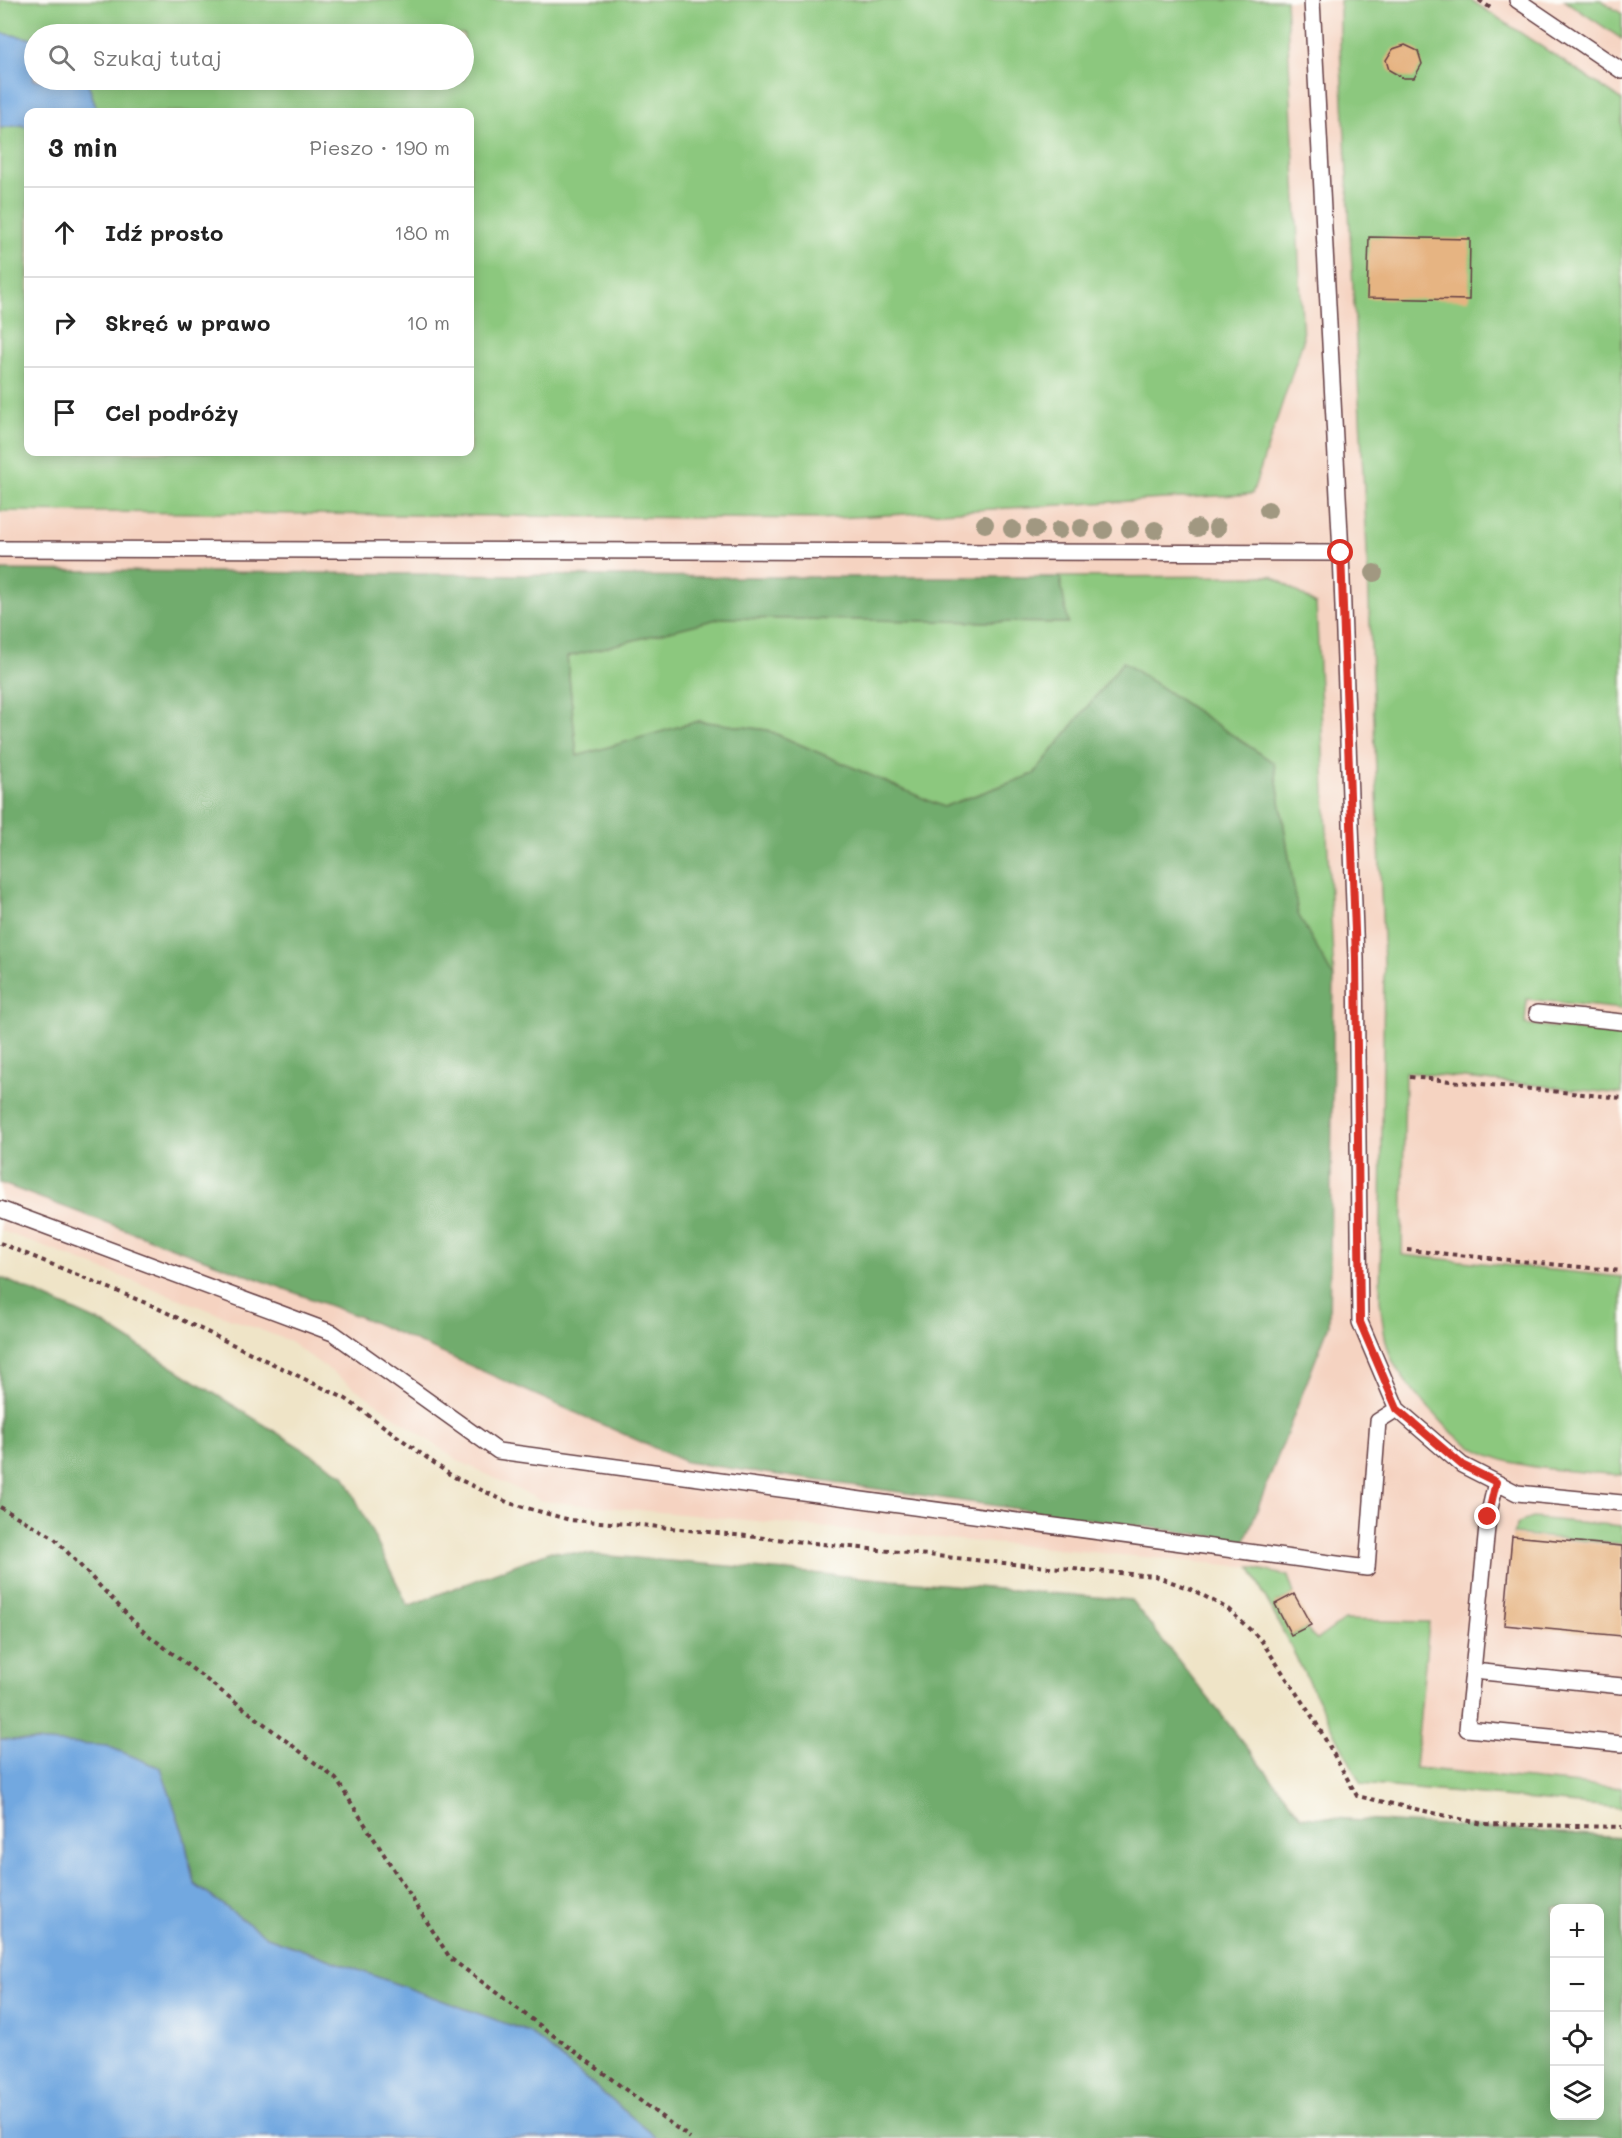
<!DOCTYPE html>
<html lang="pl">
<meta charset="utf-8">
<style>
:root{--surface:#fff;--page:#f2f2f2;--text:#222;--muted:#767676;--line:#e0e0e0}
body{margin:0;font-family:Mali,sans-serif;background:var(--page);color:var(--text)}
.controls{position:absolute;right:18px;bottom:18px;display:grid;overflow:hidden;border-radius:12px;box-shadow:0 3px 15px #0003}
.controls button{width:54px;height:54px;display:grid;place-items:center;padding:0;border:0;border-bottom:2px solid var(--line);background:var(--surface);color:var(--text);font:30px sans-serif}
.stop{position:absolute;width:18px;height:18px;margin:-14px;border:4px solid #d93025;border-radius:50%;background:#fff}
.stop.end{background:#d93025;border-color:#fff;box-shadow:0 2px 6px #0008}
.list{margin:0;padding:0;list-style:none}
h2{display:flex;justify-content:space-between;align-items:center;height:78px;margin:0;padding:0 24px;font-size:26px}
h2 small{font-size:20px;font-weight:400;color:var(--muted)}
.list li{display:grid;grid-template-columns:39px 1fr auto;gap:18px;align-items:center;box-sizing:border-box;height:90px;padding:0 24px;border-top:2px solid var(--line)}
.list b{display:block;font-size:22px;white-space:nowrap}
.list em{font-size:20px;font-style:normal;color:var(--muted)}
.icon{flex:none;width:33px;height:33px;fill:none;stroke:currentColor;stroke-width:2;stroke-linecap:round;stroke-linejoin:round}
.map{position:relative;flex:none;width:1622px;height:2138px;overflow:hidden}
.search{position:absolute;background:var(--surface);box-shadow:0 3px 15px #0003;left:24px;top:24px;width:450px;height:66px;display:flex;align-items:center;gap:15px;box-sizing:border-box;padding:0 21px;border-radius:33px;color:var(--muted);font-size:22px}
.panel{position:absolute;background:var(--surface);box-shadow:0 3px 15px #0003;left:24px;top:108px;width:450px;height:348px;border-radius:12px}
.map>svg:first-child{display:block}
</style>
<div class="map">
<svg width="1622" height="2138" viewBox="0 0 1622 2138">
<rect width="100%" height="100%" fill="#fdfcf7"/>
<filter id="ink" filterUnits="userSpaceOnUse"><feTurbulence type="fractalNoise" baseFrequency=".0167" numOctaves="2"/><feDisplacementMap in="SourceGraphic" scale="12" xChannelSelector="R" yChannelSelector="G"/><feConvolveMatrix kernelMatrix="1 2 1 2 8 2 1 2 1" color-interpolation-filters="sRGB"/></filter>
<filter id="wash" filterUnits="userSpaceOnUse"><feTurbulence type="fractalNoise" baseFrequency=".008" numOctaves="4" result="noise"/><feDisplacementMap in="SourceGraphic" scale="24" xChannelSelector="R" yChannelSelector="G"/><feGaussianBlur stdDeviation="1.35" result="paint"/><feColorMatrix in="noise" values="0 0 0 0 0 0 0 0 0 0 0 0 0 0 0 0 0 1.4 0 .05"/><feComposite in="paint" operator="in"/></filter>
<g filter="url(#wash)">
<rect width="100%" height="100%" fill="#efe4c7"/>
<!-- built -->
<path fill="#f5d3c1" d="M1275,0h347v1808l-261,-24 -111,-217 -708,-66 -87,-42 -168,-119 -287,-110v-717h333l486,6 433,-25z"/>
<!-- green -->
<path fill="#8cc87e" stroke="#6b7454" stroke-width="1.5" d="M0,0h1286l17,341 -51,153 -433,25 -819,-8v-383l22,-3 6,3v324h442v-340h-379l5,-5 -9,-27h377v-46h-430v5l-34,-6z
M1340,0h131l151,100v909l-95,-10 -2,25 97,11v59l-217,-22 -3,183 220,22v198c-55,-5 -123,-3 -167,-40 -9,-8 -17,-18 -26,-27 -39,-42 -43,-51 -49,-108l4,-336 -18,-436 -26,-483z
M1564,0h37l21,14v25z
M1272,576l44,28 18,375 -36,-64 -24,-152 -151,-101 -89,112 -91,33 -176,-77 -69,-9 -121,36 -10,-100 154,-39 346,5 -7,-46z
M1532,1518l90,8v18l-109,-10 5,-11z
M1250,1567l38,9 6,18 -19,10 16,31 15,-8 10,13 28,-20 85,2 -14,146 207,20v20l-261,-24z"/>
<!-- forest -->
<path fill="#71ac6d" stroke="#5e664c" stroke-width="1.5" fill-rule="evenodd" d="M0,570l736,7h324l8,46 -347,-5 -154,39 10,99 121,-35 69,9 176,77 91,-33 89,-112 151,101 24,151 36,65 -5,346 -84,216 -559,-79 -318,-142 -368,-137z
M0,1277l104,47 240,151 64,131 143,-55 580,49 170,216 321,21v301h-965l-128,-106 -262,-95 -73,-53 -10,-48 -24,-68 -53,-22 -107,-7zM1554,1908h46v208h-46z"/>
<!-- water -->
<path fill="#72a8e0" stroke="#5e6486" stroke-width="1.5" d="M0,33l34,6v41h53l9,28 -5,4h-63v16l-6,-3 -22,3z
M0,1739l107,7 54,22 23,68 10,48 73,53 262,95 128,106h-657z"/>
<g id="blocks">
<!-- building -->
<path fill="#e6b482" d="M1405,45l13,6 4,13 -8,14h-11l-14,-8 -3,-10 7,-11z
M1369,237l101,2 -1,61 -102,-2z
M1512,1536l110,10v90l-118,-11z
M1294,1594l17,31 -20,10 -16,-31z"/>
</g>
</g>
<g filter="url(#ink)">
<use href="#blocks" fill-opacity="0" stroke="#633d42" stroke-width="1.5"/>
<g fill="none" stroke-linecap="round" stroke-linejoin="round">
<defs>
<path id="service" d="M1312,0l29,553 15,405 4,364 37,87 65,56 55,28 105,10
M1517,0l105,71
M0,549l1341,4
M1537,1013l85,9
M0,1209l333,124 165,118 869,117 11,-147 19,-12
M1496,1482l-8,35 -15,154 149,15
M1473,1671l-6,58 155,15"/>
</defs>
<!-- service casing -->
<use href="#service" stroke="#633d42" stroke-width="18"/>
<!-- path -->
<path stroke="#633d42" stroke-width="4" stroke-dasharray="4.5 4.5" stroke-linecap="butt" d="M1479,0l13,9
M1410,1077l212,21
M0,1243l153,63 193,93 106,77 57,27 61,17 71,5 372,39 142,12 38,14 35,19 33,31 54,81 42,75 126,28 139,3
M1407,1250l215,21
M0,1507l53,30 90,94 193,148 114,179 240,180"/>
<!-- service -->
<use href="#service" stroke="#fff" stroke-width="15"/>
</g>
<!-- trees -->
<g fill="#a19881">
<circle cx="1268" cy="510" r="9"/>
<circle cx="985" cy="524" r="9"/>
<circle cx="1081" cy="528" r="9"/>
<circle cx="1197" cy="528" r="9"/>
<circle cx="1217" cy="528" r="9"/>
<circle cx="1012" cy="529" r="9"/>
<circle cx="1035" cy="529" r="9"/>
<circle cx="1130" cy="529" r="9"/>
<circle cx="1059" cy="530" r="9"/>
<circle cx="1104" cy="530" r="9"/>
<circle cx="1155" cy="530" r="9"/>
<circle cx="1374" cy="573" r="9"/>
</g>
</g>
<g fill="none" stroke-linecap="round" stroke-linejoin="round" filter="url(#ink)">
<!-- route -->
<path stroke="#d93025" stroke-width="8" d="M1341,553l15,405 4,364 37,87 65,56 34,17 -8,35"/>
</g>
</svg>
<div class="controls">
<button>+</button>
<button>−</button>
<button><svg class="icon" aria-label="locate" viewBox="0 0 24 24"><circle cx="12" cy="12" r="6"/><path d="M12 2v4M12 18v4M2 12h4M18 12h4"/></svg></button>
<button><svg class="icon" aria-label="layers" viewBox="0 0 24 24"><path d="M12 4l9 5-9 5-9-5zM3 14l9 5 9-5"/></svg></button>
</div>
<div class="stop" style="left:1341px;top:553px"></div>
<div class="stop end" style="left:1488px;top:1517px"></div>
<div class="search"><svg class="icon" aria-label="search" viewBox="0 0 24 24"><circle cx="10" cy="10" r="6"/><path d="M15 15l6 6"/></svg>Szukaj tutaj</div>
<section class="panel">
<h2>3 min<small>Pieszo · 190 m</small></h2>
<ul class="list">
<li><svg class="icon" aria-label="ahead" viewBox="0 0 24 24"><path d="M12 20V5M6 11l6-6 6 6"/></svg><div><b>Idź prosto</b></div><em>180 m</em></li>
<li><svg class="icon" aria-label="right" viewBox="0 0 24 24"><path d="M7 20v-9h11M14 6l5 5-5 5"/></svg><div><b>Skręć w prawo</b></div><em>10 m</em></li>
<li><svg class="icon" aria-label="arrive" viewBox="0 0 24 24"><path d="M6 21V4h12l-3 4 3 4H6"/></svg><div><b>Cel podróży</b></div></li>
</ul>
</section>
</div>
